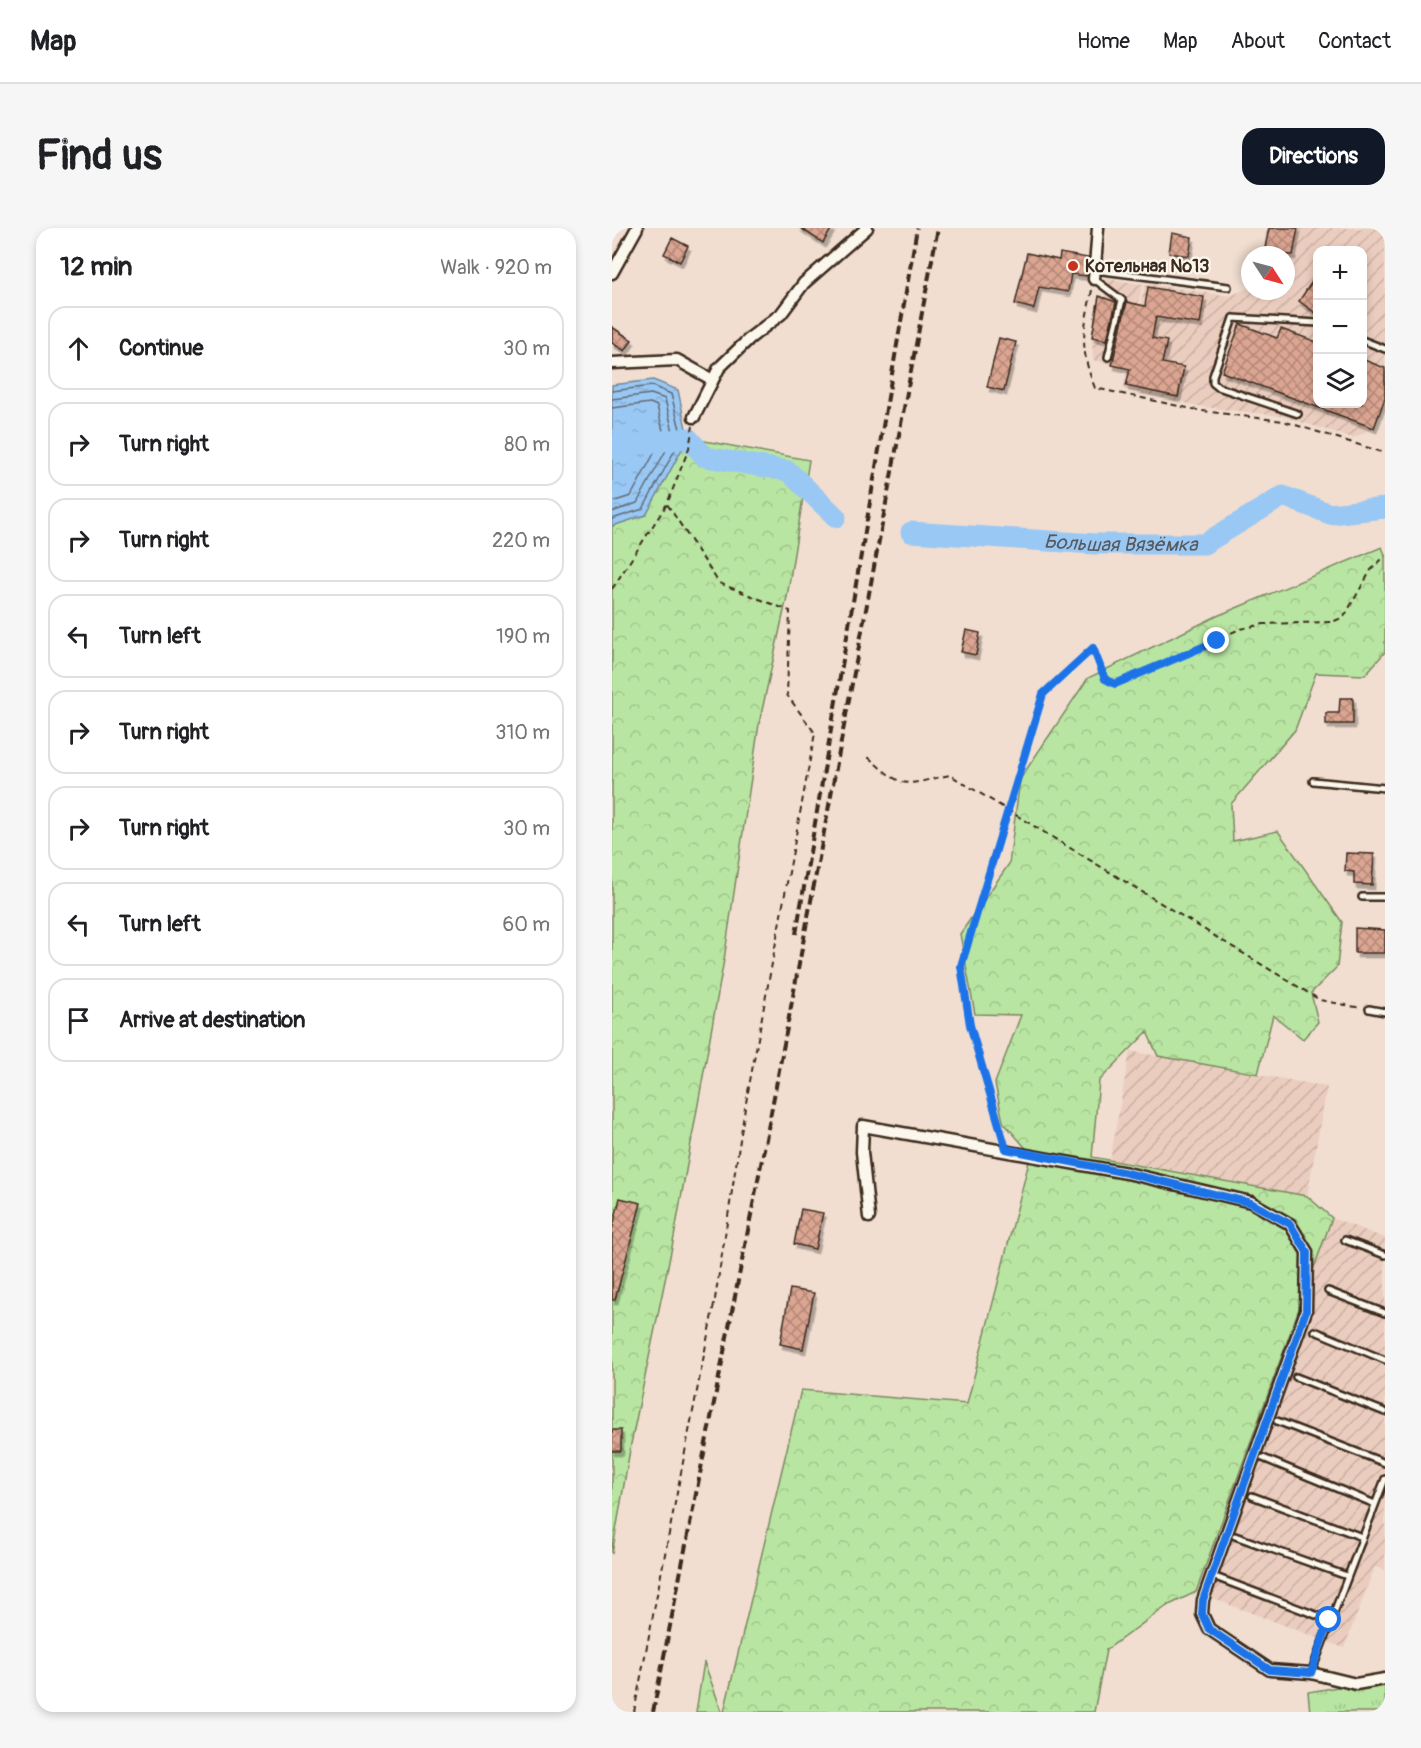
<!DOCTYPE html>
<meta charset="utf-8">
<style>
:root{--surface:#fff;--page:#f6f6f6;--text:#202124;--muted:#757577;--line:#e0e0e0;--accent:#111827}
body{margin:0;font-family:Pangolin,sans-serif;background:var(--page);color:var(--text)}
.controls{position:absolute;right:18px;top:18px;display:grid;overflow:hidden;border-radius:12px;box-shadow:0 3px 9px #0003}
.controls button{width:54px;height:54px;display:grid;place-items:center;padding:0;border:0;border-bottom:2px solid var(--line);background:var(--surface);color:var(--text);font:30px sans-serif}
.compass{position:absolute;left:629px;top:18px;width:54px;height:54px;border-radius:50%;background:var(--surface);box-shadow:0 3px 9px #0003;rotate:126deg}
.stop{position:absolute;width:18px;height:18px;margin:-14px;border:4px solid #1a73e8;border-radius:50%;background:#fff}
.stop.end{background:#1a73e8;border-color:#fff;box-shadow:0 2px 6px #0008}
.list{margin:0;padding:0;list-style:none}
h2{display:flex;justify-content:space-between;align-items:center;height:78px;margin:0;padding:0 24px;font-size:26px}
h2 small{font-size:20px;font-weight:400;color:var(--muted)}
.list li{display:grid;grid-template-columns:39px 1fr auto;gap:18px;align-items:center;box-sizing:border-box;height:84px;margin:0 12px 12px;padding:0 12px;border:2px solid var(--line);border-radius:18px}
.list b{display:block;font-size:22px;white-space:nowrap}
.list em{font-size:20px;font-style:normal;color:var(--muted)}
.icon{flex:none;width:33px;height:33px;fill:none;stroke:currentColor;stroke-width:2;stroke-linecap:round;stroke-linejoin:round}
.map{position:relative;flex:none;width:773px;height:1484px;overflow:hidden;border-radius:18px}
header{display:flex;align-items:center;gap:36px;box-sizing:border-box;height:84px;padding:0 30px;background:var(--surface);border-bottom:2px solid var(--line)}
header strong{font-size:28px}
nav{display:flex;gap:33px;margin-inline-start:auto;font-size:21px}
.intro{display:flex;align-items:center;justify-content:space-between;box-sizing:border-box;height:144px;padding:0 36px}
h1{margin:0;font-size:42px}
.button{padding:15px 27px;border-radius:18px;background:var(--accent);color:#fff;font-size:21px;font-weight:700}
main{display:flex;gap:36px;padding:0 36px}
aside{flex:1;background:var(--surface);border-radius:18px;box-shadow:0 3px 9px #0003}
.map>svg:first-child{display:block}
</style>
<header>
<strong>Map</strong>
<nav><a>Home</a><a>Map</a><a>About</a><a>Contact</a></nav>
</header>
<div class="intro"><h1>Find us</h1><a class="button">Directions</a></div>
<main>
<aside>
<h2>12 min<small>Walk · 920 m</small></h2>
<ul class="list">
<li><svg class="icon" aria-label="ahead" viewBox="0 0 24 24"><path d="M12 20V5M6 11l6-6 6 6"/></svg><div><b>Continue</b></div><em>30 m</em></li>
<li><svg class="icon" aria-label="right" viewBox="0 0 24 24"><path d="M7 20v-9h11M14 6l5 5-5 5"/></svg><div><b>Turn right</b></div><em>80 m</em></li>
<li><svg class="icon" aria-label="right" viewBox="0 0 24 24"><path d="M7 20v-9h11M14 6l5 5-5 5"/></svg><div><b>Turn right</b></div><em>220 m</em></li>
<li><svg class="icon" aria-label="left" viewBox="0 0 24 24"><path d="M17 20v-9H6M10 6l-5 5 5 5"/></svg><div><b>Turn left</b></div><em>190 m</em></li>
<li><svg class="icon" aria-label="right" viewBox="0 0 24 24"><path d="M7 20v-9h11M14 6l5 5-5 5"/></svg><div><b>Turn right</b></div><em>310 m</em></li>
<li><svg class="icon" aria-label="right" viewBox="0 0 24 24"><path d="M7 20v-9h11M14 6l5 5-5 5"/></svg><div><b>Turn right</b></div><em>30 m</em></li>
<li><svg class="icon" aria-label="left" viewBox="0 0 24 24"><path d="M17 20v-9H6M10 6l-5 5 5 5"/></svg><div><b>Turn left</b></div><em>60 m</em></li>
<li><svg class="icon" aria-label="arrive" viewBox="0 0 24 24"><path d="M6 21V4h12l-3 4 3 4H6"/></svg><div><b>Arrive at destination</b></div></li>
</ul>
</aside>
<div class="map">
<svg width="773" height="1484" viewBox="0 0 773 1484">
<defs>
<pattern id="industrial-furrows" width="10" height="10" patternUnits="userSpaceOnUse" patternTransform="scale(1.5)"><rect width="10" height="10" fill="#eacdbe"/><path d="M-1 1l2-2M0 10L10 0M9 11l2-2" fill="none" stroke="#cab0a3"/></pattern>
<pattern id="grass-tufts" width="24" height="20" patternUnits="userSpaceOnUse" patternTransform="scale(1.5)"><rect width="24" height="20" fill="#b9e5a2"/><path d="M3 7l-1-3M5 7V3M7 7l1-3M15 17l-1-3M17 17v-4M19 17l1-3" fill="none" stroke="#a0c58b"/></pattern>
<pattern id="forest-crowns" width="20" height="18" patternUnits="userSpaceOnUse" patternTransform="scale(1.5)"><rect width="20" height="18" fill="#b9e5a2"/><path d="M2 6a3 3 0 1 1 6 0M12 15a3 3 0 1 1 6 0" fill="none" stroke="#a0c58b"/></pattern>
<pattern id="water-ripples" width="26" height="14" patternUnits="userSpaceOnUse" patternTransform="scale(1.5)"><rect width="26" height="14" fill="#99c8f4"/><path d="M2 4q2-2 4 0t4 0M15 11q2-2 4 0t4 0" fill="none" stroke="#85acd1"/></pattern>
<pattern id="building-cross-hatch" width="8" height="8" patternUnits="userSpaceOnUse" patternTransform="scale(1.5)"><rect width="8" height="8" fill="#dba592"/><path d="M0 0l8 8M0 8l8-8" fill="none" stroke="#b38777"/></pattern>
<filter id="shadow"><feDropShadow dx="2.5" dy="4.5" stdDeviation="0" flood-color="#0004"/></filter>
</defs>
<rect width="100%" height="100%" fill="#f1ded1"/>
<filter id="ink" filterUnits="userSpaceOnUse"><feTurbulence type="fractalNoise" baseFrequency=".0167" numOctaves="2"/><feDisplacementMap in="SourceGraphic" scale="12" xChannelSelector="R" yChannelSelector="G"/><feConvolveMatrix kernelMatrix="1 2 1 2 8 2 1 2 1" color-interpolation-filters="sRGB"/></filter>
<g filter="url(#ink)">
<!-- industrial -->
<path fill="url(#industrial-furrows)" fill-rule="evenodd" d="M655,0h118v170l-11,30 -21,10 -72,-22 -78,-9 -80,-18 22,-105 85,12 20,-9v4h36v-36h-24zM706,22h44v154h-44z
M495,51l36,5 -20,83 -30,-7 -1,-23 7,-41 6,1z
M518,823l197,36 -20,109 -197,-36z
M720,990l53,20v332l-10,-3 -31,81 -148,-56z"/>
<!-- grass -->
<path fill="url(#grass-tufts)" stroke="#7a8860" stroke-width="1.5" d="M773,1451v33h-75l-2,-20z"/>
<!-- forest -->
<path fill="url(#forest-crowns)" stroke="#7a8860" stroke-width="1.5" d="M76,210l121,22 -22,137 -28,127 -35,236 -50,277 -43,207 -19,110v-1028l34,-11z
M770,319l3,8v97l-20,23 -49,-2 -21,57 -64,74 2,37 45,-10 64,91 -5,45 -26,26 7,29 -15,17 -30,-24 -15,59 -100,-18 -11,-24 -48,49 -7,76 215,39 25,22 -136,374 -29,14 -61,44 -12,62h-370l77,-322 166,14 64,-250 -28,-32 -8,-39 26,-68 -46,-1 -15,-80 49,-70 11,-85 68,-101 129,-62z
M92,1434l18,50h-26z"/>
<!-- water -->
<path fill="url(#water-ripples)" stroke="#73899e" stroke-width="1.5" d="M41,152l25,10 10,48 -42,77 -34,11v-141z"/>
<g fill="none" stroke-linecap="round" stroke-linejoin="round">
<!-- shore -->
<path stroke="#616974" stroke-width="1.5" d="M0,163l40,-5 19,8 11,43 -39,72 -31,10
M0,171l39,-5 14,5 9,37 -37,67 -25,9
M0,180l38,-5 7,3 7,29 -33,61 -19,6"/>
<!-- river -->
<g stroke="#99c8f4" stroke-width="21">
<path d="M0,219l76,-9 17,19 83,14 48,46"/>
<path id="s1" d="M299,304l184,12h109l79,-48 47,18 55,-6"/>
</g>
</g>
<!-- building -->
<path fill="url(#building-cross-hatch)" stroke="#3b2a1e" stroke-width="1.5" filter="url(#shadow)" d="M188,0h32l-9,15z
M657,0h29l-5,27 -29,-2z
M560,5l20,4 -3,19 -20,-3z
M60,10l16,8 -8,16 -16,-8z
M415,25l32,7 1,-7 28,5 -2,18 -15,-2 -3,18 -29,-5 -5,22 -19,-5z
M705,46v40l-18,-13z
M536,59l56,10 -4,27 -44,-7 -4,21 15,3 -5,22 22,4 -6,30 -52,-11 4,-17 -18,-4 15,-63 18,4z
M487,68l17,6 -9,38 -15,-3z
M628,96l37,14 4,-9 36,13v62h45v-45l23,9v30l-11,30 -152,-56z
M0,99l20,13 -7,11 -13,-8z
M387,110l17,4 -12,49 -17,-4z
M354,402l14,3 -4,22 -15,-3z
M728,470h13v26h-27v-11h13z
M734,625l28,1 -2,31 -18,-1v-12l-9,-1z
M743,700l30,2v23h-30z
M8,970l21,5 -26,97h-3v-70z
M189,981l22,4 -8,36 -21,-5z
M178,1061l24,4 -11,56 -23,-5z
M0,1202h9v21h-9z"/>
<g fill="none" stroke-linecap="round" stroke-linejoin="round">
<defs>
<path id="lane" d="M483,42l133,17
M482,51l28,21 -14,57
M750,112l23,9
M686,186l-80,-27 -5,-4v-7l20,-58 85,5
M701,553l72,7
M750,669h23
M757,781l16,3
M733,1012l40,15
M716,1063l57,22
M703,1103l70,29
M684,1149l89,35
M665,1193l108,42
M651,1230l112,46
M640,1268l110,41
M623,1308l112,40
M606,1350l111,42
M699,1445l74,-194"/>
<path id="street" d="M0,45l25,-45
M482,51l4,-51
M0,135l65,-3 34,19
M82,189l25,-49 31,-30 31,-24 23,-31 63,-55
M257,989l-7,-65 1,-26 264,47 124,29 39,22 17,28 -1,59 -103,289 -1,14 7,15 61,41 41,3 45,11 29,-5"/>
</defs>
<!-- lane casing -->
<use href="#lane" stroke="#3b2a1e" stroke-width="10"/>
<!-- street casing -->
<use href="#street" stroke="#3b2a1e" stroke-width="15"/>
<!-- path -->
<path stroke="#3b2a1e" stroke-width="2" stroke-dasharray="6 4.5" stroke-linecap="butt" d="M480,62c-9,42 -13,58 3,98l107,23 81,10 102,32
M0,361l55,-85
M256,529c38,34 34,28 82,18l370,225 41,8
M391,913l-33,-116 -9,-59 82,-272 50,-46 12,31 10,5 125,-55 24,-5 68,-2 12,-5 27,-47 14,-14
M22,1484l81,-413 30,-191 70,-375 -28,-38 3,-84 -71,-28 -52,-79 22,-56 4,-22"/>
<!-- lane -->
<use href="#lane" stroke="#fbf7ec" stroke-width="5"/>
<!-- street -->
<use href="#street" stroke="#fbf7ec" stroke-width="10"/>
<!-- rail -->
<path stroke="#3b2a1e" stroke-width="4" stroke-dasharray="9 4.5" stroke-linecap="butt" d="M184,706l121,-706
M41,1484l113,-573 172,-911"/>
</g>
</g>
<g fill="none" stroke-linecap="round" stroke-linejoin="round" filter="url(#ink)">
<!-- route -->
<path stroke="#1a73e8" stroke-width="8" d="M605,413l-102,43 -10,-5 -12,-31 -50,46 -82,272 9,59 36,124 121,24 124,30 39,21 17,28 -1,59 -103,289 -1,14 7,15 61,41 41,3 18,-53"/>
</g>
<!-- markers -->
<circle fill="#c8321e" stroke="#fbf7ec" stroke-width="2" cx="461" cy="38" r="6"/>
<g text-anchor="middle" stroke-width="4.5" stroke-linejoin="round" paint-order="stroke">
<!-- poi labels -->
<g font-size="18" font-weight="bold" fill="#3b2a1e" stroke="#fbf7ec" text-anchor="start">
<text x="473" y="44">Котельная №13</text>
</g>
<!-- water labels -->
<g font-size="20" font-style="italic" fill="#57595e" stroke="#fbf7ec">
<text dy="7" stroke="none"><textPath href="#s1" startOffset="210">Большая Вязёмка</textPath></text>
</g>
</g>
</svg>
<div class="controls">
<button>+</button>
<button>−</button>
<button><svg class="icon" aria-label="layers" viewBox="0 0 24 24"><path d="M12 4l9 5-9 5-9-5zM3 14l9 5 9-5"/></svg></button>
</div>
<svg class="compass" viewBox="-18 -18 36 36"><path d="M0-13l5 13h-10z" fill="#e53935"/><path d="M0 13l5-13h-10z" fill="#757577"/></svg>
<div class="stop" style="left:717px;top:1392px"></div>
<div class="stop end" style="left:605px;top:413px"></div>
</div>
</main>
